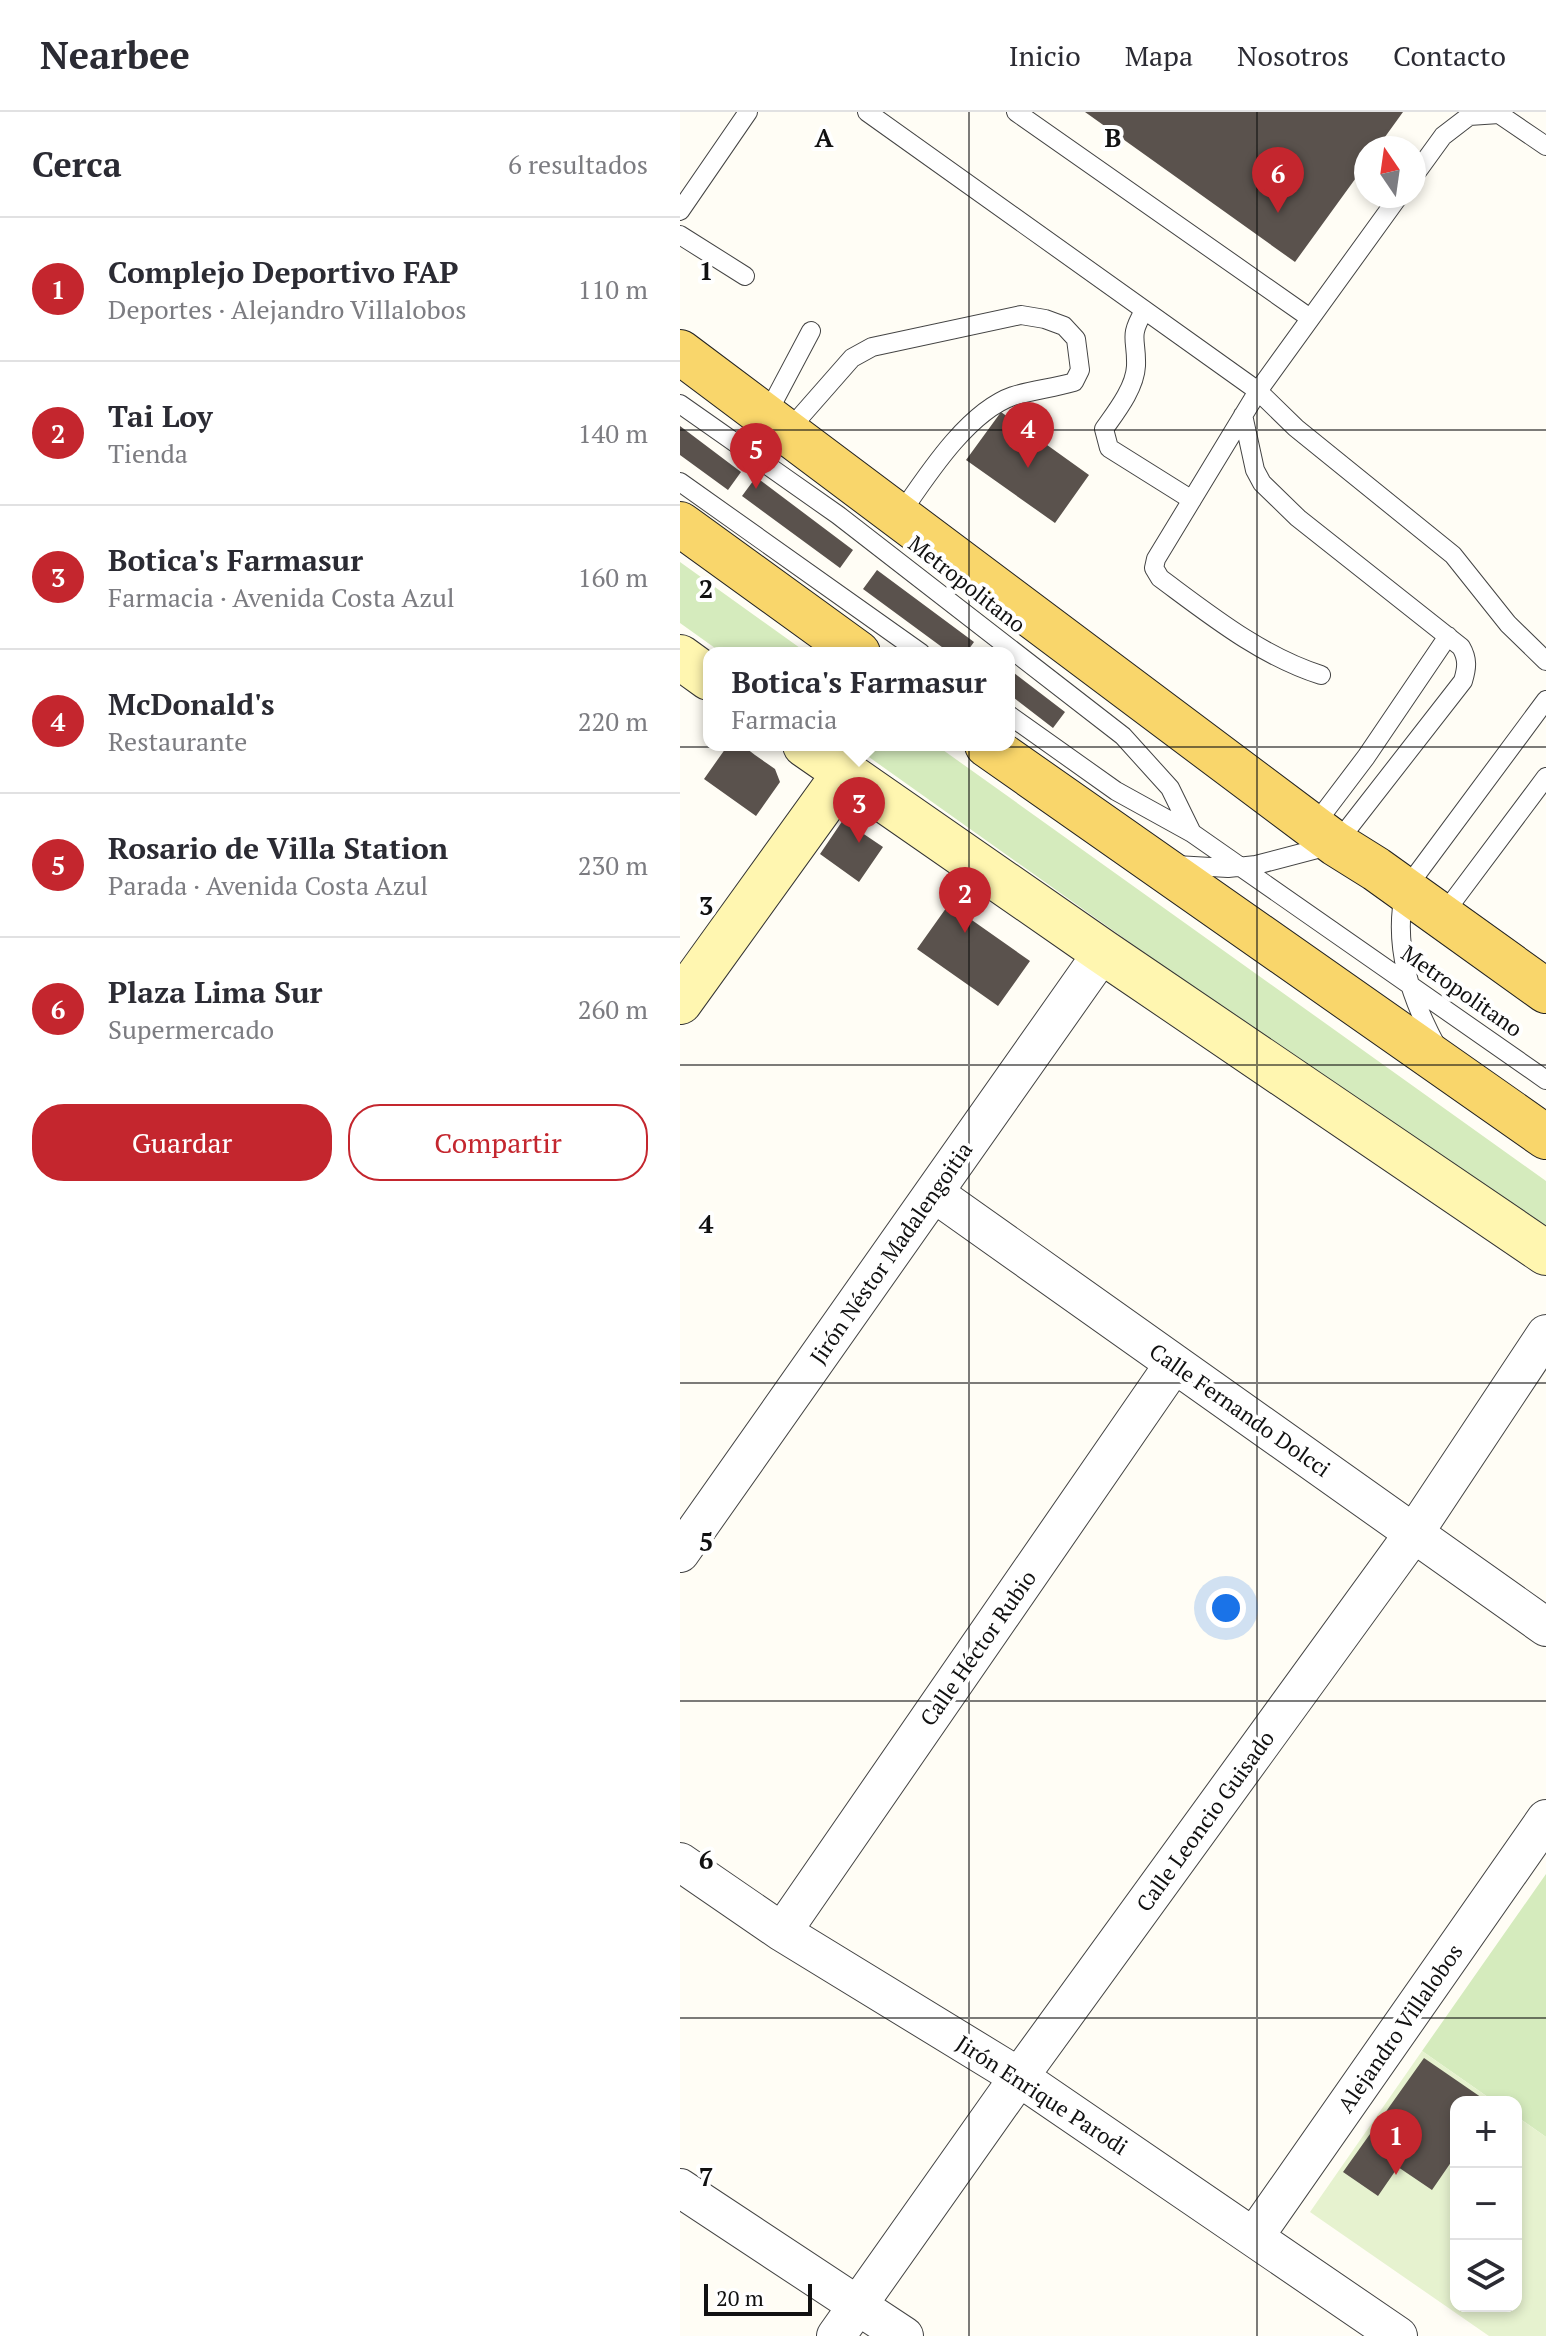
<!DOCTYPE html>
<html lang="es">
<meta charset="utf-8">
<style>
:root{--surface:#fff;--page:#f7f7f7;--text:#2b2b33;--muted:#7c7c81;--line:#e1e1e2;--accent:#c4262e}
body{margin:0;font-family:"PT Serif",serif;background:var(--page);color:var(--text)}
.controls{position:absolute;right:24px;bottom:24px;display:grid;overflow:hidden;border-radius:16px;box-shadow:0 4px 12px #0003}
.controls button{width:72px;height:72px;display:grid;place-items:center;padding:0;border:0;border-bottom:2px solid var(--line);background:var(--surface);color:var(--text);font:40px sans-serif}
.compass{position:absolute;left:674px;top:24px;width:72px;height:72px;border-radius:50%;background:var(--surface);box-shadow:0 4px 12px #0003;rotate:347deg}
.scale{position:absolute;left:24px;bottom:20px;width:108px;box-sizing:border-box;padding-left:8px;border:4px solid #111;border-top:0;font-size:22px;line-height:28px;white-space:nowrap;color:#111;-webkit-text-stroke:6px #fff;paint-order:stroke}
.you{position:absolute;left:546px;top:1496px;width:28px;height:28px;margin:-20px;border:6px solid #fff;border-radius:50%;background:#1a73e8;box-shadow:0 0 0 12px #1a73e833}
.badge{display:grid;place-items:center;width:52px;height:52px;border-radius:50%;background:var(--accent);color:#fff;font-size:26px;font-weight:700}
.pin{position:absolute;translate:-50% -66px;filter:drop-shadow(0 2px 4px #0008)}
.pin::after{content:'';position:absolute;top:42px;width:28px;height:24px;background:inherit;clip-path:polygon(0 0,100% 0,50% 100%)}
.popup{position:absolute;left:23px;top:535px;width:312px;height:104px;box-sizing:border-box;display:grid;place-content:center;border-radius:16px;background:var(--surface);filter:drop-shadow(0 2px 6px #0005);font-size:26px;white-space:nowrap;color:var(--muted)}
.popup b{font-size:30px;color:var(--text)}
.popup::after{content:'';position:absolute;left:50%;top:100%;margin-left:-16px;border:16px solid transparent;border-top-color:var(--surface)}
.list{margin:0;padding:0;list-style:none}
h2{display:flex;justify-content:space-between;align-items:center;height:104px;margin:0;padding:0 32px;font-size:34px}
h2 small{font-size:26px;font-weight:400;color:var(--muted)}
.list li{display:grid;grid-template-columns:52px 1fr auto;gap:24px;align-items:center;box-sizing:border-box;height:144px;padding:0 32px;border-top:2px solid var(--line)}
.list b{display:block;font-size:30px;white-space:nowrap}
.list p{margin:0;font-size:26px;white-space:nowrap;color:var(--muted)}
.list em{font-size:26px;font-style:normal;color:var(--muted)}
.actions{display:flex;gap:16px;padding:24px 32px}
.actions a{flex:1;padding:18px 0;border:2px solid var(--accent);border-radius:32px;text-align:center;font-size:28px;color:var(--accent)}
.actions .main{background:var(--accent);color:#fff}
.icon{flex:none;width:44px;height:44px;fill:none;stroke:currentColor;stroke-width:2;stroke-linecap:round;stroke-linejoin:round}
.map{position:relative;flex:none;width:866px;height:2224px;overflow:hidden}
header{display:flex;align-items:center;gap:48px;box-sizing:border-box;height:112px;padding:0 40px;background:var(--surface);border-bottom:2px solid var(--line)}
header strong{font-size:38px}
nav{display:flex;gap:44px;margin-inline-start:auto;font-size:28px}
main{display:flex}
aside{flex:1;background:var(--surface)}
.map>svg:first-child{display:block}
</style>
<header>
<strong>Nearbee</strong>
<nav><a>Inicio</a><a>Mapa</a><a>Nosotros</a><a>Contacto</a></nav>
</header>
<main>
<aside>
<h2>Cerca<small>6 resultados</small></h2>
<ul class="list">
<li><span class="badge">1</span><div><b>Complejo Deportivo FAP</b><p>Deportes · Alejandro Villalobos</p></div><em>110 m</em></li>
<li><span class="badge">2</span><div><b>Tai Loy</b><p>Tienda</p></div><em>140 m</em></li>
<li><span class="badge">3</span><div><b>Botica's Farmasur</b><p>Farmacia · Avenida Costa Azul</p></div><em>160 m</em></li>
<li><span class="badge">4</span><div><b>McDonald's</b><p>Restaurante</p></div><em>220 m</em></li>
<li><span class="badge">5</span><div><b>Rosario de Villa Station</b><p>Parada · Avenida Costa Azul</p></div><em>230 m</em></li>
<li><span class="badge">6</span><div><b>Plaza Lima Sur</b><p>Supermercado</p></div><em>260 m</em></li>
</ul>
<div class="actions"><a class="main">Guardar</a><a>Compartir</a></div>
</aside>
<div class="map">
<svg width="866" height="2224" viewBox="0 0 866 2224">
<rect width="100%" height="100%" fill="#fffdf5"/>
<!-- green -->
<path fill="#d5ebbd" d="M0,450l127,91h-85l-42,-30z
M172,633h84l610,436v57z
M866,1762v263l-30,-21v-14h-21l-73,-51z"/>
<!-- pitch -->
<path fill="#e6f2cf" d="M742,1939l73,51h-39v204h60v-190l30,21v199h-57l-179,-124z"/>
<!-- building -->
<path fill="#5a524d" d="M405,0h318l-26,36h-11v16l-71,98z
M321,300l88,63 -34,48 -89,-63z
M0,314l61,46 -13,18 -48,-35z
M76,365l97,73 -13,18 -98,-72z
M197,458l97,72 -8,11h-16l-87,-64z
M329,557l56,43 -12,16 -44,-34z
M48,633h14l13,10 20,14 5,13 -24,34 -52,-37z
M163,708l40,27 -24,35 -39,-28z
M269,792l81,57 -32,45 -81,-57z
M744,1946l64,44h-32v53l-24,35 -34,-23 -20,29 -35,-24z"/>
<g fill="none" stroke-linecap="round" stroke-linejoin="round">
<defs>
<path id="lane" d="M187,0l391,279 38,37 157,127 55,69 38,37
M336,0l294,206
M734,64l29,-40 26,-20 30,-2 47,32
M0,99l68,-99
M0,123l65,41
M464,199c-16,27 -7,27 -8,55 -1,22 -20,46 -32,63l5,19 83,52
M0,292l158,111 285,221 47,52 22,45
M86,304l45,-85
M107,320l65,-74 20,-11 149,-32 24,4 19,7 12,13 4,31 -6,12c-20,6 -42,8 -61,14 -46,16 -87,81 -114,120
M0,370l241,171
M641,563c-60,-19 -111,-60 -161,-97l-6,-10 2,-9 102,-168 141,-195
M329,603l107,76 76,42 354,247
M633,715l53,-70 82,-121
M496,753l52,3 28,-3 80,-21 127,-163c4,-13 5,-22 -2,-34l-163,-129 -36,-35 -7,-13 -12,-55
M762,804l104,-139
M757,935c-26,-48 -45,-101 -32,-157l141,-190"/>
<path id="street" d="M254,1081l612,434
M0,1441l423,-601
M0,1750l102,70 237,145 379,259
M102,1820l392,-568
M0,2076l224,148
M574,2125l292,-418
M156,2224l183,-259 395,-544 132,-199"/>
<path id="secondary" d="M0,545l29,21
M125,633l298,207 443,301
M0,890l165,-229"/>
<path id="primary" d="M0,240l656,492 40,25 170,122
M0,412l178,129
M307,633l559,392"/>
</defs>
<!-- lane casing -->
<use href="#lane" stroke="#444" stroke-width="20"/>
<!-- street casing -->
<use href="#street" stroke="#444" stroke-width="40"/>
<!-- secondary casing -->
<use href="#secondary" stroke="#333" stroke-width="46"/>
<!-- primary casing -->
<use href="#primary" stroke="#222" stroke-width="46"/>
<!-- lane -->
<use href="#lane" stroke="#fff" stroke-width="18"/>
<!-- street -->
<use href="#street" stroke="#fff" stroke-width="38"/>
<!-- secondary -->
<use href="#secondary" stroke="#fff6b0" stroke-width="44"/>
<!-- primary -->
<use href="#primary" stroke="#f9d66b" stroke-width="44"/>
</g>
<!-- grid -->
<path fill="none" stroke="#111" stroke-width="2" stroke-opacity="0.55" d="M289,0v2224M577,0v2224M0,318h866M0,635h866M0,953h866M0,1271h866M0,1589h866M0,1906h866"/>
<g text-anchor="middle" stroke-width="8" stroke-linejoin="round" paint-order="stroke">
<!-- street labels -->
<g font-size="22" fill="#111" stroke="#fff">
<text transform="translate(287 472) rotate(38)" y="8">Metropolitano</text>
<text transform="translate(782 879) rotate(35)" y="8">Metropolitano</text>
<text transform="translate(211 1141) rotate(-55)" y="8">Jirón Néstor Madalengoitia</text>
<text transform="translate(560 1298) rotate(35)" y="8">Calle Fernando Dolcci</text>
<text transform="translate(298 1536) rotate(-55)" y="8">Calle Héctor Rubio</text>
<text transform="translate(525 1709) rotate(-54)" y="8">Calle Leoncio Guisado</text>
<text transform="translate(720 1916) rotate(-55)" y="8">Alejandro Villalobos</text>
<text transform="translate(362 1983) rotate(33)" y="8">Jirón Enrique Parodi</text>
</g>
</g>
<g font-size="26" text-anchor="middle" font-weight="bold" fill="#111" stroke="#fff" stroke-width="8" stroke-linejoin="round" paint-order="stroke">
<text x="144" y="35">A</text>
<text x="433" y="35">B</text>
<text x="26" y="168">1</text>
<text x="26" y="486">2</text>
<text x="26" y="803">3</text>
<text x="26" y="1121">4</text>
<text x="26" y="1439">5</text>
<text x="26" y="1757">6</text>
<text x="26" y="2074">7</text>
</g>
</svg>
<div class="controls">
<button>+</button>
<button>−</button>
<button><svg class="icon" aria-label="layers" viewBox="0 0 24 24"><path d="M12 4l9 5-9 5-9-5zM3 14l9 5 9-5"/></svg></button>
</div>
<svg class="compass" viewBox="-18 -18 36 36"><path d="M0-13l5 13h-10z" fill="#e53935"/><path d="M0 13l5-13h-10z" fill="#7c7c81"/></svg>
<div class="scale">20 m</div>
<div class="you"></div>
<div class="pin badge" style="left:716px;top:2063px">1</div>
<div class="pin badge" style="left:285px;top:821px">2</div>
<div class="pin badge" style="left:179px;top:731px">3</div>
<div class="popup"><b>Botica's Farmasur</b>Farmacia</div>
<div class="pin badge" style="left:348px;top:356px">4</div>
<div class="pin badge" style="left:76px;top:377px">5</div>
<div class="pin badge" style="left:598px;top:101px">6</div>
</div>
</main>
